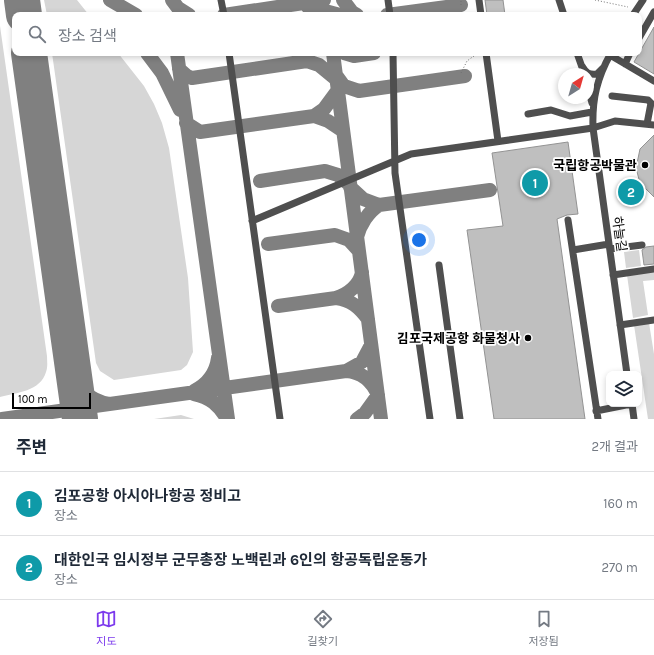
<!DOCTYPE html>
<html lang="ko">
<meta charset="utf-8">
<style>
:root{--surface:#fff;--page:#f6f6f7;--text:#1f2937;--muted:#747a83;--line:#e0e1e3;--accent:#7c3aed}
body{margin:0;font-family:Karla,"Noto Sans KR",sans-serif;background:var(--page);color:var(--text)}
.controls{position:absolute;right:12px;bottom:12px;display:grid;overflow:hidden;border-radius:8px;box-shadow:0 2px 6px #0003}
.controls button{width:36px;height:36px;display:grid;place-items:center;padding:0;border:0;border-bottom:1px solid var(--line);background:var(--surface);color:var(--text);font:20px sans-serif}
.compass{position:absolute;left:558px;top:68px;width:36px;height:36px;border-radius:50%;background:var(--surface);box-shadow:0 2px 6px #0003;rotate:37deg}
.scale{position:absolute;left:12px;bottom:10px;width:79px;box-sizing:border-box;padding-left:4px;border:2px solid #000;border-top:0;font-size:11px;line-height:14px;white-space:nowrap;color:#000;-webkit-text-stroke:3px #fff;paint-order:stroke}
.you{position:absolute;left:419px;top:240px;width:14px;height:14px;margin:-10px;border:3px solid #fff;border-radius:50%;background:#1a73e8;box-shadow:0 0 0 6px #1a73e833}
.badge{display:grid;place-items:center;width:26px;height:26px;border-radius:50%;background:var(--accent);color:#fff;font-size:13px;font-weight:700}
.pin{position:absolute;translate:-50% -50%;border:2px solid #fff;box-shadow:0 1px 4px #0006}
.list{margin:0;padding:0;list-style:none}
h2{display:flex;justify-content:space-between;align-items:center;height:52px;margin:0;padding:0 16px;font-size:17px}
h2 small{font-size:13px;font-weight:400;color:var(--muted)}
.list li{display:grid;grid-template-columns:26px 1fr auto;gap:12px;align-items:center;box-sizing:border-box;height:64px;padding:0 16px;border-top:1px solid var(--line)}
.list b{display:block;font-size:15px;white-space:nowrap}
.list p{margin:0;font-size:13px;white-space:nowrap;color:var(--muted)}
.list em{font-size:13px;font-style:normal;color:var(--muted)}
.icon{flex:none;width:22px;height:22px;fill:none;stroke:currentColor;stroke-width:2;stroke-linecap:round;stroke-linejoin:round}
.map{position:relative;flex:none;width:654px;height:419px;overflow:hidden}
.search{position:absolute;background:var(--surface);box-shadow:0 2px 6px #0003;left:12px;right:12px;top:12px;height:44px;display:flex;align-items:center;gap:10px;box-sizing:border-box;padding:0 14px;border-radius:8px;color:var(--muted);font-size:15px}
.sheet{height:180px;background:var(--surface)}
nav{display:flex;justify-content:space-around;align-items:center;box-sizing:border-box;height:56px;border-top:1px solid var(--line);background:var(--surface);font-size:11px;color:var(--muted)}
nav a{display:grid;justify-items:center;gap:2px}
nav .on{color:var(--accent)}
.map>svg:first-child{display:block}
</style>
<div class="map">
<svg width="654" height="419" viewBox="0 0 654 419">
<rect width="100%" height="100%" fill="#fff"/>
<!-- green -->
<path fill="#d6d6d6" d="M44,0h33l12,15h-42z
M0,26l47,330c0,5 1,11 -1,16 -5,19 -30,21 -46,25z
M52,53h66l26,33 10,18 8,19 7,25 19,130 5,74 -6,13 -6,5 -67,10 -14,-9 -4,-8z
M639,250l2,16 -15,2 -2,-16z
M654,271v9l-11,1 5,34 -15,3 -6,-43z
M649,323l5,31v65h-6l-14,-94z
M181,415l13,4h-40z"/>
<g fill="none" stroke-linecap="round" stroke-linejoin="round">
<!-- taxiway -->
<path stroke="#808080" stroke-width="14" d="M110,0l26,15
M172,0l6,8 11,7
M343,0l9,12 5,3
M307,6l33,9
M224,15l100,-15
M387,15l74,-10
M147,53l15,20 18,37
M177,53l51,366
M333,53l48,366
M344,53l10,3 20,-3
M179,69l8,7 5,2 115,-17 12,4 17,14
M336,75l8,11 15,5 106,-15
M314,116l10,-7 14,-19
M186,123l14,9 114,-16 14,5 15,10
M260,181l65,-10 13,4 12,10
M350,187l13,12 16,6 111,-15
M357,237c3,-12 11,-25 22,-32
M268,244l67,-9 14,5 10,11
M336,298c12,-4 24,-13 26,-26
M278,306l58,-8c15,2 23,9 32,21
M73,369c5,19 15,31 36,35
M346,371c16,1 26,10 32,24l-13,18 -8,6
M194,391c14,-7 22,-18 24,-33
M194,394c16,3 25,11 33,25
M2,419l344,-48 16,-9 9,-17"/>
<!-- runway -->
<path stroke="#808080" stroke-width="36" d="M22,0l2,15
M29,53l51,366"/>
</g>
<!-- building -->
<path fill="#bfbfbf" stroke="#939393" d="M485,0h18l2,15h-18z
M654,27v47l-20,-12z
M654,135v62l-14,-14 -4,-15 4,-19z
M568,142l10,72 -11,1 -10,4 28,200h-91l-27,-189 36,-4 -11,-73z
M654,246v18l-10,1 -2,-15 4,-3z"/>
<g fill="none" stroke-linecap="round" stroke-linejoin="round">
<!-- path -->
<path stroke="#717171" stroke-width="1" stroke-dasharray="1 2" stroke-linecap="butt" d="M595,0l33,7
M461,5v-5
M461,73l6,-12 11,-8"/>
<!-- minor -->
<path stroke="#4f4f4f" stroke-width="7" d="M221,0l3,15
M388,0l2,15
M479,0l2,15
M559,0l5,15
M633,15l10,-15
M639,38l15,-26
M229,53l51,366
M393,53l2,120 35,246
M486,53l12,88
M577,53l6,17
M611,53c-14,25 -19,46 -18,75l34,246
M610,55l44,26
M625,64l5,-11
M582,66c4,7 7,9 15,8l6,-6
M588,88l4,15
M612,96l36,4 3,3 -4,21
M528,114l23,-4 19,6 22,-4
M568,220l30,199
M252,221l159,-67 182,-26 22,-7 39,4
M610,249l32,-4
M573,250l36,-6
M439,265l21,154
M613,275l41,-6
M620,325l34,-5
M632,404l2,15
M596,411l35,-7"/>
</g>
<!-- markers -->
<g fill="#000" stroke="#fff" stroke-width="1.5">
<circle cx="645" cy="165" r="4"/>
<circle cx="528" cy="338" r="4"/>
</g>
<g text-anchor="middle" stroke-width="3.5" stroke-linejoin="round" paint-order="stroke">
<!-- poi labels -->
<g font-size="13" font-weight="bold" fill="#000" stroke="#fff" text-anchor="end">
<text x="637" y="170">국립항공박물관</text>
<text x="520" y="343">김포국제공항 화물청사</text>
</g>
<!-- street labels -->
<g font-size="13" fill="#000" stroke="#fff">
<text transform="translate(620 234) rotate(82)" y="5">하늘길</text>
</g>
</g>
</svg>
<div class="controls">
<button><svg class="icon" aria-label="layers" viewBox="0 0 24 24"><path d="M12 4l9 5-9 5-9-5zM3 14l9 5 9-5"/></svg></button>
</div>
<svg class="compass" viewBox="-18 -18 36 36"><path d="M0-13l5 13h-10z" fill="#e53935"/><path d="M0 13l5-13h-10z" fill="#747a83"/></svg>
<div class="scale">100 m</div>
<div class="you"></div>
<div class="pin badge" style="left:535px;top:183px;background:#0f9aa8">1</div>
<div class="pin badge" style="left:631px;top:192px;background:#0f9aa8">2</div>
<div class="search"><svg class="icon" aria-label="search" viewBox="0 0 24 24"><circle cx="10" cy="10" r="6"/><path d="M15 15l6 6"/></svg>장소 검색</div>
</div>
<section class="sheet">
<h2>주변<small>2개 결과</small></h2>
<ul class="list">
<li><span class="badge" style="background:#0f9aa8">1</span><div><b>김포공항 아시아나항공 정비고</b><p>장소</p></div><em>160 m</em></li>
<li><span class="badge" style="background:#0f9aa8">2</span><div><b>대한인국 임시정부 군무총장 노백린과 6인의 항공독립운동가</b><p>장소</p></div><em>270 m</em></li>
</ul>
</section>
<nav>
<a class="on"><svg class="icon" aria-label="map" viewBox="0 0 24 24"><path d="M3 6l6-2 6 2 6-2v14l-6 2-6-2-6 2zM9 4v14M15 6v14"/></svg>지도</a>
<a><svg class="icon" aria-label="directions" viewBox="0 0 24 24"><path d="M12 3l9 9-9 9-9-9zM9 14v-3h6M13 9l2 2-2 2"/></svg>길찾기</a>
<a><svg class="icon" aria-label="saved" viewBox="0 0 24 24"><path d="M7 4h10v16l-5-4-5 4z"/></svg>저장됨</a>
</nav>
